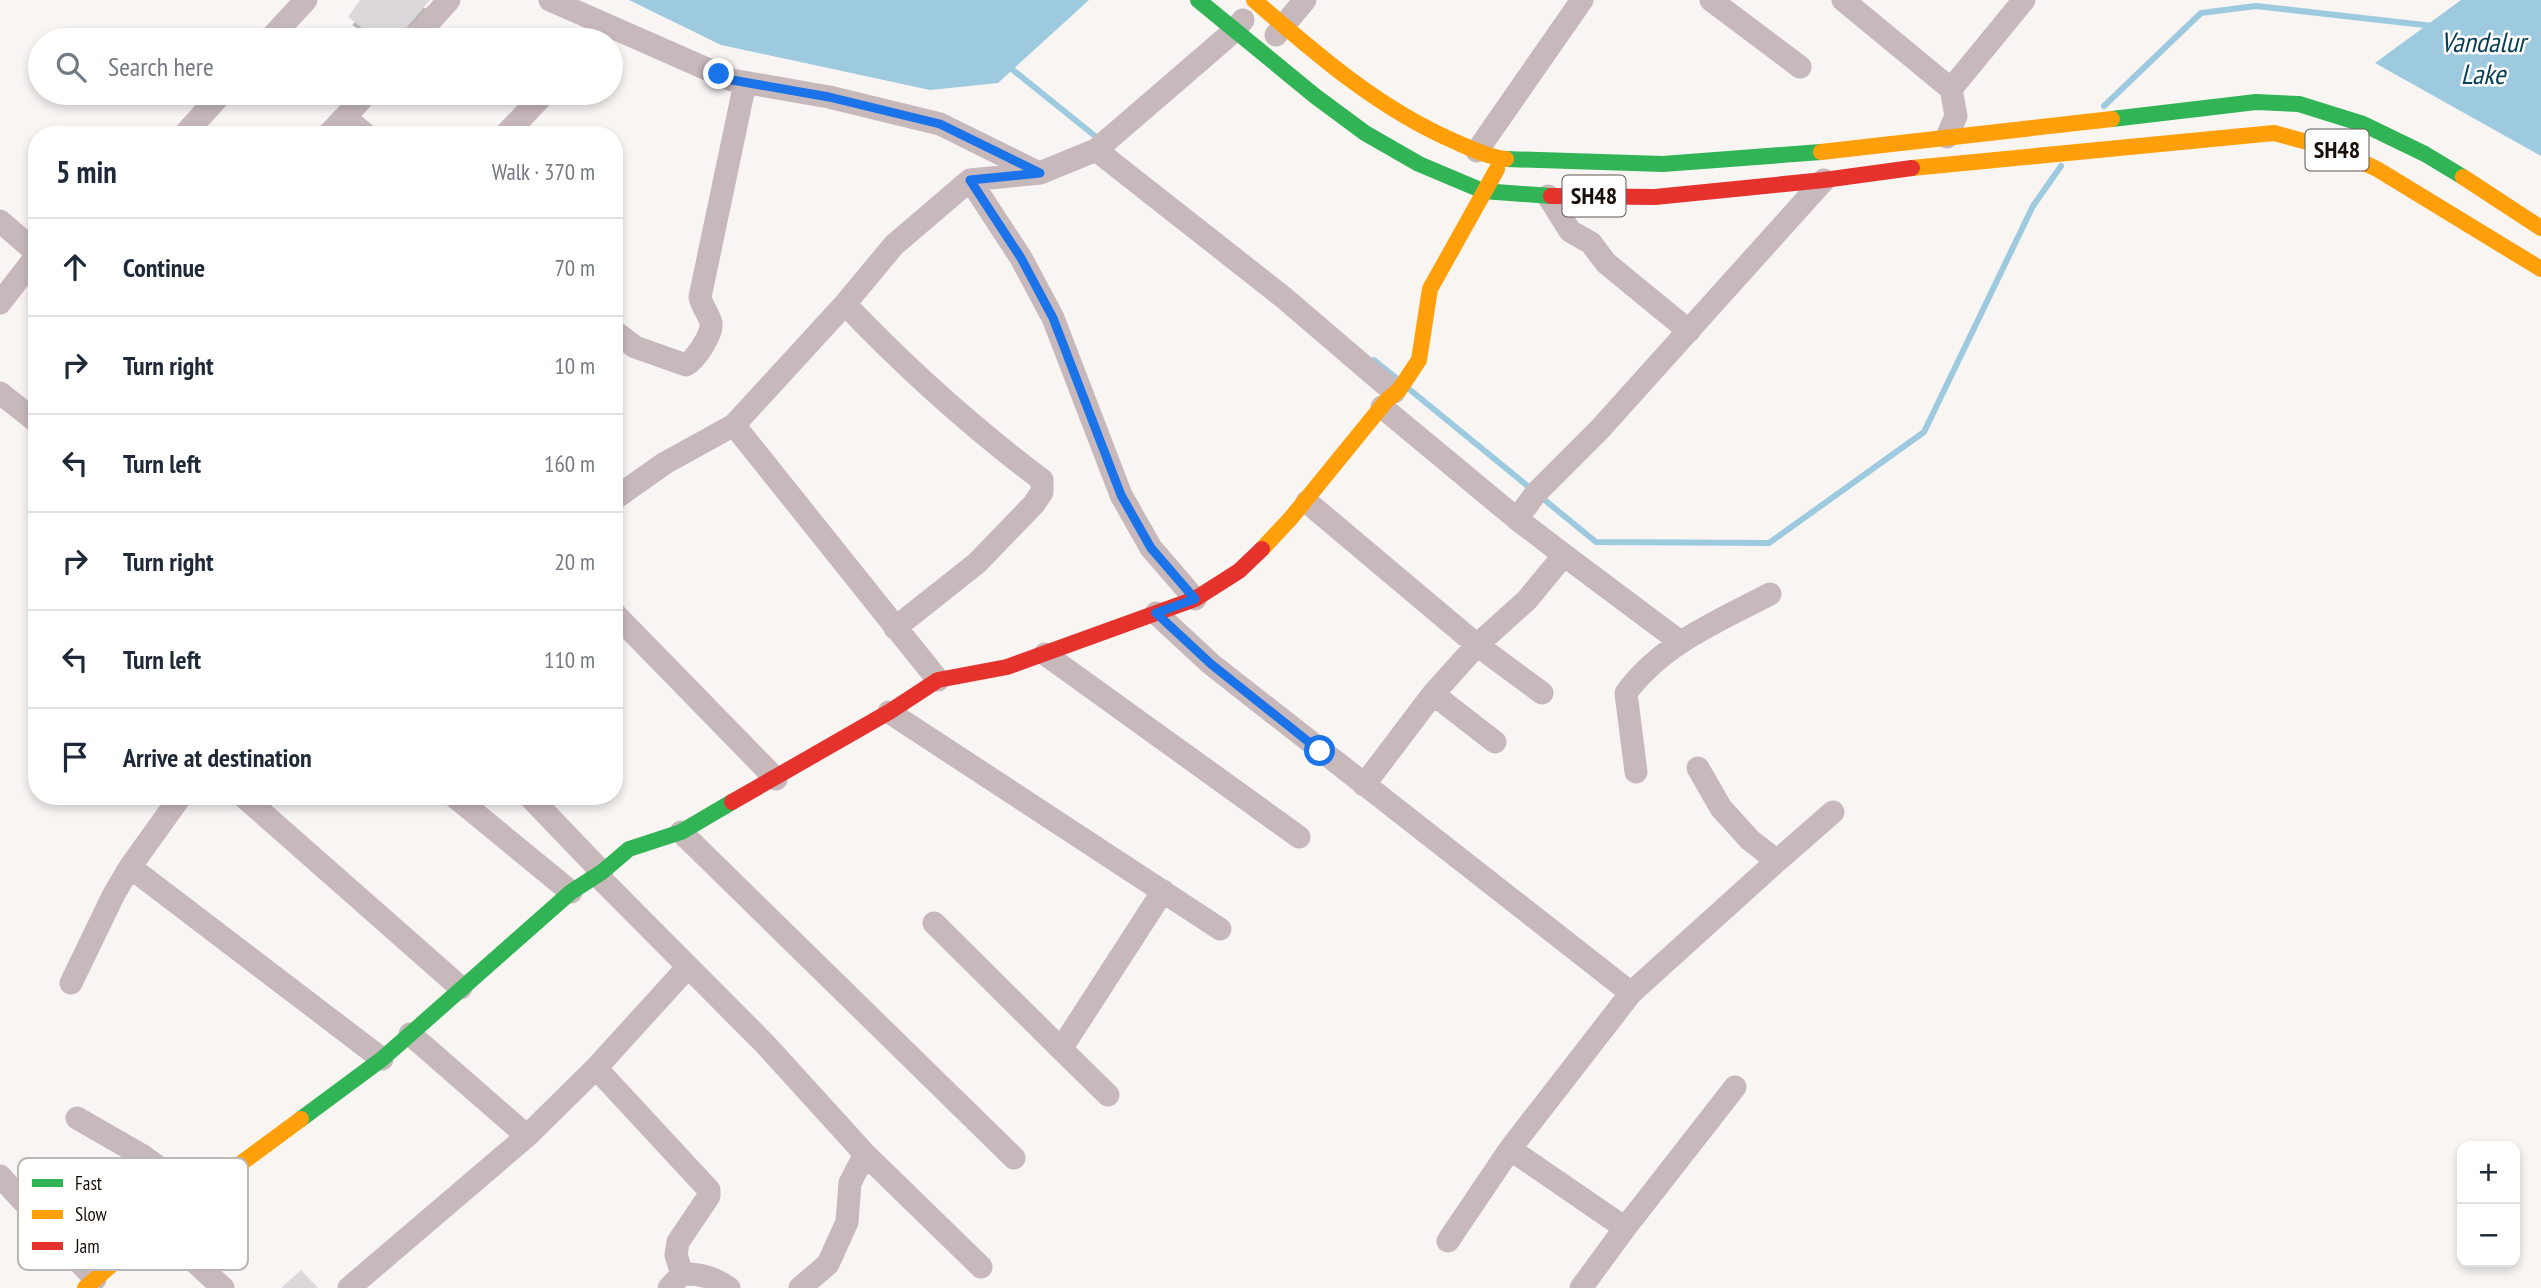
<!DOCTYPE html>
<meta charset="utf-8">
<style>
:root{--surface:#fff;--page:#f2f2f3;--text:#1f2937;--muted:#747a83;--line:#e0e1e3}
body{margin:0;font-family:"PT Sans Narrow",sans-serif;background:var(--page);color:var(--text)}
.controls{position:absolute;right:21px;bottom:21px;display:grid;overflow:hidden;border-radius:14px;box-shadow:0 4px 10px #0003}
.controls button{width:63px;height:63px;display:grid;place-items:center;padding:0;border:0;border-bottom:2px solid var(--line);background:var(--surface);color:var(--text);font:35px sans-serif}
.stop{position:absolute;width:21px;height:21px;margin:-16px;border:5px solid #1a73e8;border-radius:50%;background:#fff}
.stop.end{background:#1a73e8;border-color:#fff;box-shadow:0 2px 7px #0008}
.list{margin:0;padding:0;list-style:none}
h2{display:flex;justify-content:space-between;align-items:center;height:91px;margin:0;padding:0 28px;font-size:30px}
h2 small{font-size:23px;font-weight:400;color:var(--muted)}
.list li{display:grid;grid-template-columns:46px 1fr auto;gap:21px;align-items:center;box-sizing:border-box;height:98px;padding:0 28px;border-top:2px solid var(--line)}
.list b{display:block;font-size:26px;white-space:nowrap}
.list em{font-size:23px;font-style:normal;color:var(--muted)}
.icon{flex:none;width:38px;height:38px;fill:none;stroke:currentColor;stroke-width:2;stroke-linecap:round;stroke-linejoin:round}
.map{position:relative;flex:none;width:2541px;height:1288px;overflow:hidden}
.search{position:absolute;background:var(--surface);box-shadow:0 4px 10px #0003;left:28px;top:28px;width:595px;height:77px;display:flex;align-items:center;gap:18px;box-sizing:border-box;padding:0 24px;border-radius:38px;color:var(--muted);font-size:26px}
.panel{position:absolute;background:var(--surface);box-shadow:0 4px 10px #0003;left:28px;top:126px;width:595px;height:679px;border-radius:28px}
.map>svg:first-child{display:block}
</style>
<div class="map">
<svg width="2541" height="1288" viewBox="0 0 2541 1288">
<defs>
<filter id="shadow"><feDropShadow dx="4.5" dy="8" stdDeviation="0" flood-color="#0004"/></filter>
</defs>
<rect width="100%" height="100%" fill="#f9f5f3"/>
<!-- water -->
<path fill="#9ecae0" d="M629,0h460l-91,83 -68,7 -209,-45z
M2461,0h80v156l-166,-93z"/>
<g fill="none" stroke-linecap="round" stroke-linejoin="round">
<!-- stream -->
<path stroke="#9ecae0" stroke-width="6" d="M1008,66l92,74
M2104,106l97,-93 55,-7 177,20
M1374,360l21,17
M1409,389l187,153 173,1 155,-111 109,-226 28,-40"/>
</g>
<!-- building -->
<path fill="#dbd7db" filter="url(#shadow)" d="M360,0h70l-27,31 -4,9h-20l-31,-23z
M301,1270l17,18h-37z"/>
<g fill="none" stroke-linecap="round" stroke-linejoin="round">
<!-- street -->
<path stroke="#c7b8bb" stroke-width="23" d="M550,0l182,80 97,17 111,27 99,49
M1711,0l89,67
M1843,0l108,89 5,27 -9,21
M1276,35l29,-35
M269,40l37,-40
M413,40l36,-40
M1951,89l73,-89
M184,135l38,-42
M328,135l17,-18
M366,135l-21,-18 22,-24
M505,135l40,-42
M1096,150l187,147 111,95
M1477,151l105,-151
M970,180l51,78 32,60 68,177 30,53 44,51
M1548,196l22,35 21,12 15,20 83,68
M0,221l37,32
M0,303l37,-48
M845,304c62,65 124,121 197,176v12l-8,12 -57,59 -82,65
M614,331l21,16 51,18c9,-5 27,-31 25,-42 -2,-9 -9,-16 -11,-26l45,-214
M0,393l37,29
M1382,407l135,112
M734,425l204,255
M614,499l51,-36 69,-38 111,-121 49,-59 76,-65 70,-7 56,-23 138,-119 9,-11
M1307,502l170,143 65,48
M1564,555l115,86
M614,613l162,166
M1156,613l55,51 420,329
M1045,654l254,183
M1433,694l62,48
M889,712l331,217
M1636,772l-10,-79c36,-49 92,-72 144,-99
M1364,785l69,-91 44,-49 50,-45 37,-45 -47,-36 19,-26 64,-64 224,-249
M243,796l218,192
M454,796l117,96
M529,796l73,76
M681,832l333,326
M1777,861l56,-49
M130,867l51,-71
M597,875l168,169 100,110 116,113
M934,923l127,126 102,-158
M71,983l43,-89 16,-27 252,192
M1061,1049l47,46
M596,1068l113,122v6l-31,46 -2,13 6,19
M77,1118l66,38 56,40
M527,1136l69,-68 91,-100
M1510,1149l115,79 -44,60
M0,1176l95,103
M156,1226l67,62
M1625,1228l110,-141
M1448,1241l62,-92 121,-156 146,-132 -27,-21 -29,-32 -23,-40
M349,1288l178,-152 -117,-102
M669,1288l13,-14c19,-1 32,4 47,14
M800,1288l28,-24 19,-42 3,-39 15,-29"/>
<!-- fast -->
<path stroke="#30b455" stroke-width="16" d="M1198,0l117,96 50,37 54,31 64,27 68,5
M2112,119l144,-17 43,2 64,20 62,30 38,23
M1506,159l157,5 158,-12
M301,1119l81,-60 189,-167 31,-20 27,-23 52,-17 51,-30"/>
<!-- slow -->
<path stroke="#ff9f0a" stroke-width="16" d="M1254,0c62,54 125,109 202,142 16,7 33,15 50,17
M1821,152l291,-33
M1912,168l362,-35 59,16 44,20 164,100
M2463,177l78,51
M1262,549l29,-31 96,-118 12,-10 20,-30 11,-71 67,-120
M85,1288l71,-62 145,-107"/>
<!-- jam -->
<path stroke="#e5322d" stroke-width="16" d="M1551,196l104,1 169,-17 88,-12
M732,802l157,-90 49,-32 69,-13 188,-68 44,-28 23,-22"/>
</g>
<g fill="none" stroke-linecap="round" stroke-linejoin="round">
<!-- route -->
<path stroke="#1a73e8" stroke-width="9" d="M719,74l13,6 97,17 111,27 100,49 -70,7 51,78 32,60 68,177 30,53 44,51 -39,14 55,51 109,87"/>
</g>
<g text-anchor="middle" stroke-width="5" stroke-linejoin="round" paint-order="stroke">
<!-- shield labels -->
<g fill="#fff" stroke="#5e5753" stroke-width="2">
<rect x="2305.5" y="129.5" width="63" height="41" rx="5"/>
<rect x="1562.5" y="175.5" width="63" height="41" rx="5"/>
</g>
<g font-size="24" font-weight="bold" fill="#190f09">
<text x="2337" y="158">SH48</text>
<text x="1594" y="204">SH48</text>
</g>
<!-- water labels -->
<g font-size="28" font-style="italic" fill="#063f55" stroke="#fff">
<text x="2483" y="52">Vandalur<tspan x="2483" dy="32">Lake</tspan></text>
</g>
</g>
<!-- legend -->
<rect x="18" y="1158" width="230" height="112" rx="10" fill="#fff" stroke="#bab7b5" stroke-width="2"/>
<rect x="32" y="1179" width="31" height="8" fill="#30b455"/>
<rect x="32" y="1210" width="31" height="9" fill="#ff9f0a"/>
<rect x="32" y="1242" width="31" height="8" fill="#e5322d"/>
<g font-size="19" fill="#190f09">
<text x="75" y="1190">Fast</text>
<text x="75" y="1221">Slow</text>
<text x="75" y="1253">Jam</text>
</g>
</svg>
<div class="controls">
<button>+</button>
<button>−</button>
</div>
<div class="stop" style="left:1320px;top:751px"></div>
<div class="stop end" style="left:719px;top:74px"></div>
<div class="search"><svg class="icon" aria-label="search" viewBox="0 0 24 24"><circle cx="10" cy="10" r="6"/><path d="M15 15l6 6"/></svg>Search here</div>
<section class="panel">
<h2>5 min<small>Walk · 370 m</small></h2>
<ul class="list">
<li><svg class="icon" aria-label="ahead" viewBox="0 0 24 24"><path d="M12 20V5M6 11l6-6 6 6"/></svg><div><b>Continue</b></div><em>70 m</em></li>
<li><svg class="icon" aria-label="right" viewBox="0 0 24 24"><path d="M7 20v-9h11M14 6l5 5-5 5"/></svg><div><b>Turn right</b></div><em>10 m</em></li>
<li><svg class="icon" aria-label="left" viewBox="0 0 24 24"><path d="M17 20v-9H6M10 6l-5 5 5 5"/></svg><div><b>Turn left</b></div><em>160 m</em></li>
<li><svg class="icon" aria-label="right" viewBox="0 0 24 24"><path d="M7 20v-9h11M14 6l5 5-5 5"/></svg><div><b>Turn right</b></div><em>20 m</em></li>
<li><svg class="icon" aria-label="left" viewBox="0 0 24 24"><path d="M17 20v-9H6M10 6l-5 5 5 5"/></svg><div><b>Turn left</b></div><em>110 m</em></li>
<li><svg class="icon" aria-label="arrive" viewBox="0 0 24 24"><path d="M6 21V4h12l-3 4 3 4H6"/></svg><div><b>Arrive at destination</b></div></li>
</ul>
</section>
</div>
